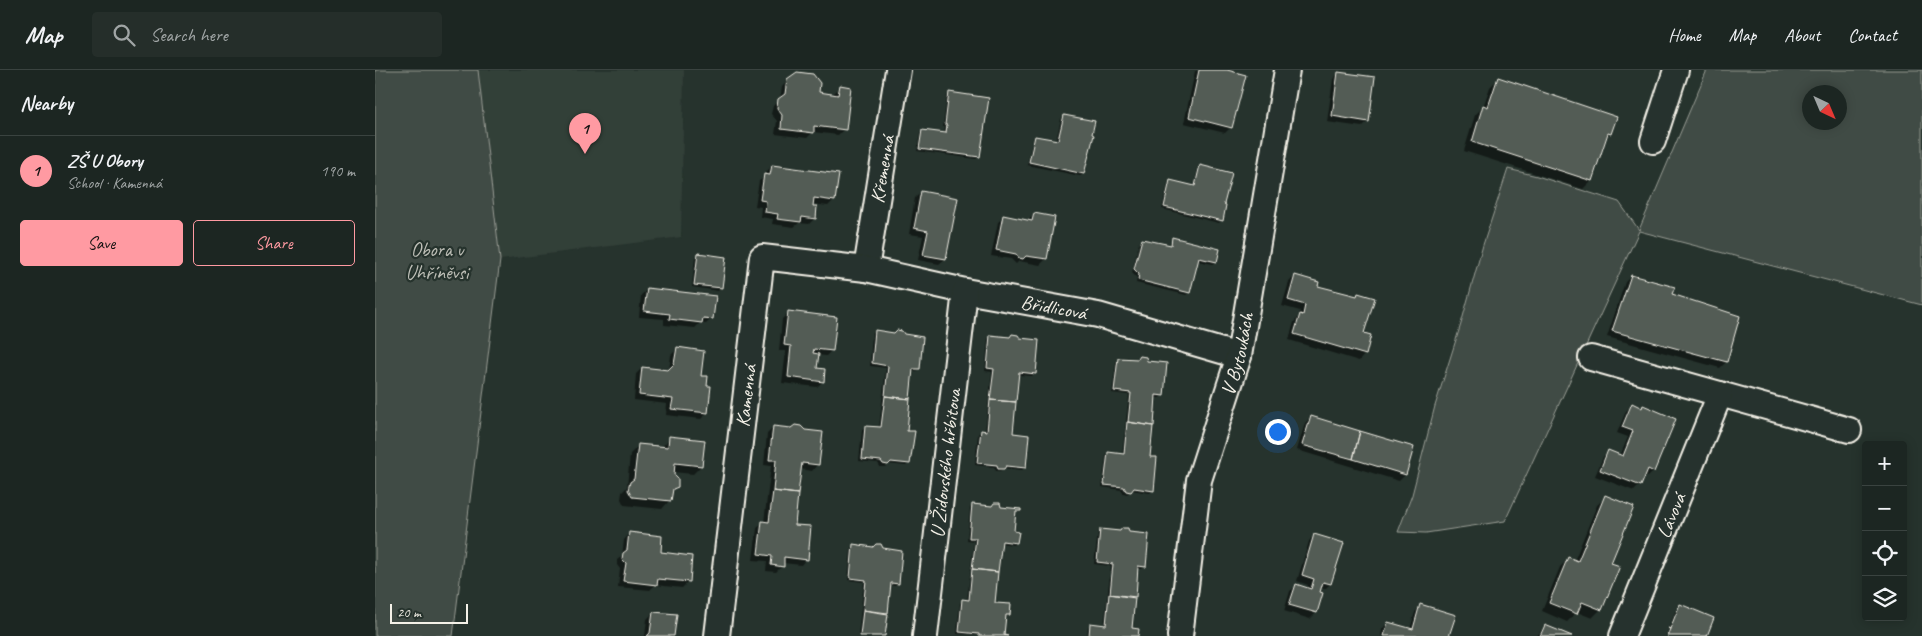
<!DOCTYPE html>
<meta charset="utf-8">
<style>
:root{--surface:#1c2622;--page:#252e2a;--text:#f1f3f6;--muted:#a0a5a5;--line:#3a4340;--accent:#ff9aa2}
body{margin:0;font-family:Caveat,sans-serif;background:var(--page);color:var(--text)}
.controls{position:absolute;right:15px;bottom:15px;display:grid;overflow:hidden;border-radius:5px;box-shadow:0 2px 12px #0003}
.controls button{width:45px;height:45px;display:grid;place-items:center;padding:0;border:0;border-bottom:1px solid var(--line);background:var(--surface);color:var(--text);font:25px sans-serif}
.compass{position:absolute;left:1427px;top:15px;width:45px;height:45px;border-radius:50%;background:var(--surface);box-shadow:0 2px 12px #0003;rotate:136deg}
.scale{position:absolute;left:15px;bottom:12px;width:78px;box-sizing:border-box;padding-left:5px;border:2px solid #f4f1e8;border-top:0;font-size:14px;line-height:18px;white-space:nowrap;color:#f4f1e8;-webkit-text-stroke:4px #26332d;paint-order:stroke}
.you{position:absolute;left:902px;top:361px;width:18px;height:18px;margin:-12px;border:4px solid #fff;border-radius:50%;background:#1a73e8;box-shadow:0 0 0 8px #1a73e833}
.badge{display:grid;place-items:center;width:32px;height:32px;border-radius:50%;background:var(--accent);color:#111;font-size:16px;font-weight:700}
.pin{position:absolute;translate:-50% -41px;filter:drop-shadow(0 1px 2px #0008)}
.pin::after{content:'';position:absolute;top:26px;width:18px;height:15px;background:inherit;clip-path:polygon(0 0,100% 0,50% 100%)}
.list{margin:0;padding:0;list-style:none}
h2{display:flex;justify-content:space-between;align-items:center;height:65px;margin:0;padding:0 20px;font-size:21px}
h2 small{font-size:16px;font-weight:400;color:var(--muted)}
.list li{display:grid;grid-template-columns:32px 1fr auto;gap:15px;align-items:center;box-sizing:border-box;height:70px;padding:0 20px;border-top:1px solid var(--line)}
.list b{display:block;font-size:19px;white-space:nowrap}
.list p{margin:0;font-size:16px;white-space:nowrap;color:var(--muted)}
.list em{font-size:16px;font-style:normal;color:var(--muted)}
.actions{display:flex;gap:10px;padding:15px 20px}
.actions a{flex:1;padding:11px 0;border:1px solid var(--accent);border-radius:5px;text-align:center;font-size:18px;color:var(--accent)}
.actions .main{background:var(--accent);color:#111}
.icon{flex:none;width:28px;height:28px;fill:none;stroke:currentColor;stroke-width:2;stroke-linecap:round;stroke-linejoin:round}
.map{position:relative;flex:none;width:1547px;height:566px;overflow:hidden}
header{display:flex;align-items:center;gap:30px;box-sizing:border-box;height:70px;padding:0 25px;background:var(--surface);border-bottom:1px solid var(--line)}
header strong{font-size:24px}
nav{display:flex;gap:28px;margin-inline-start:auto;font-size:18px}
.search{width:350px;height:45px;background:var(--page);display:flex;align-items:center;gap:12px;box-sizing:border-box;padding:0 18px;border-radius:5px;color:var(--muted);font-size:19px}
main{display:flex}
aside{flex:1;background:var(--surface)}
.map>svg:first-child{display:block}
</style>
<header>
<strong>Map</strong>
<div class="search"><svg class="icon" aria-label="search" viewBox="0 0 24 24"><circle cx="10" cy="10" r="6"/><path d="M15 15l6 6"/></svg>Search here</div>
<nav><a>Home</a><a>Map</a><a>About</a><a>Contact</a></nav>
</header>
<main>
<aside>
<h2>Nearby<small></small></h2>
<ul class="list">
<li><span class="badge">1</span><div><b>ZŠ U Obory</b><p>School · Kamenná</p></div><em>190 m</em></li>
</ul>
<div class="actions"><a class="main">Save</a><a>Share</a></div>
</aside>
<div class="map">
<svg width="1547" height="566" viewBox="0 0 1547 566">
<rect width="100%" height="100%" fill="#26332d"/>
<filter id="ink" filterUnits="userSpaceOnUse"><feTurbulence type="fractalNoise" baseFrequency=".02" numOctaves="2"/><feDisplacementMap in="SourceGraphic" scale="10" xChannelSelector="R" yChannelSelector="G"/><feConvolveMatrix kernelMatrix="1 2 1 2 8 2 1 2 1" color-interpolation-filters="sRGB"/></filter>
<g filter="url(#ink)">
<!-- built -->
<path fill="#333f39" d="M103,0h206l-3,167 -181,23z"/>
<!-- green -->
<path fill="#414b45" stroke="#9a9e96" fill-rule="evenodd" d="M0,0h103l22,190 -47,376h-78z
M1332,0h215v235l-283,-74 -134,290 -79,12 -28,-1 14,-37 23,-89 26,-82 22,-79 25,-76 29,7 82,26 20,28zM1434,22h30v30h-30z"/>
<!-- shadow -->
<path fill="#0007" d="M847,0l9,57 -6,6 -41,-10 11,-52z
M964,3l29,48 -6,6 -35,-5 6,-43z
M1123,9l112,54 -5,6 -14,42 -8,8 -119,-38 11,-36 8,-8 7,-20z
M413,10l30,13 16,3v-3l6,-6 4,42 -6,6 -25,-3 -6,6 -32,-4 2,-13 -6,-7 2,-8 7,-7 2,-12z
M575,24l29,63 -3,2 -59,-8 3,-17 2,-3 22,3 1,-7h-2l4,-31z
M689,46l19,58 -3,2 -53,-11 6,-25 3,-3 20,4 5,-22z
M397,96l62,34 -6,6 -16,-2 3,14 -6,6 -10,-1 -5,4 -22,-3 1,-5 -13,-2 1,-10 -6,-1 4,-25 7,-5v-4z
M825,96l23,39 -2,15 -2,3 -57,-14 6,-25 3,-3 23,6 4,-18z
M546,122l24,67 -6,5 -21,-4 5,-24 -14,-2 6,-36z
M659,144l20,4 -8,41 -6,6 -21,-4 -3,3 -5,-5 -20,-3 7,-34 6,-5 24,4z
M798,168l43,24 -3,2 -16,-3 -8,31 -3,3 -50,-12 1,-5 -5,-5 7,-30 3,-3 27,6z
M323,185l23,33 -3,3 -26,-4 3,-30z
M920,206l22,10 38,11 3,-3 5,40 7,2 -6,19 -5,6 -70,-21 5,-18 5,-5 1,-6 -18,-5 7,-24z
M1256,206l40,19 55,67 -6,6 -113,-31 18,-55z
M272,220l65,28 -6,6 -6,-1 -5,5 -31,-3v-6l-25,-2 2,-22z
M413,243l44,37 -6,6 -9,-1 -1,14 7,12 -6,6 -35,-4 4,-32h-7l3,-32z
M500,262l44,37 -3,3 -5,-1 -5,61 3,31 -3,3 -18,-2 -3,3h-5l-2,-4 -19,-2 3,-31 3,-3 14,1 7,-60 -16,-2 2,-32z
M616,266l44,37 -3,3 -14,-1 -7,59 14,34 -3,2 -19,-2 -3,3h-4l-2,-4 -19,-2 3,-31 3,-3 4,1 7,-60 -7,-1 3,-32z
M302,279l23,28 7,36 -6,6 -35,-4 1,-11 -33,-4 2,-26 6,-6 27,3 2,-16z
M744,289l43,36 -2,3h-5l-6,60 3,32 -2,3 -19,-3 -4,4 -4,-1 -2,-3 -19,-3 4,-31 2,-3 14,2 7,-60 -17,-2 4,-31z
M1257,335l9,4 3,-3 9,66 -5,5 -4,-1 -4,9 -6,6 -39,-15 8,-19 6,-6 11,5 8,-19 -11,-4 9,-22z
M936,347l102,31 -8,27 -6,6 -102,-31 8,-27z
M398,358l48,5 -4,32 -5,6 -12,-2 -6,57 12,33 -5,6 -18,-2 -1,3 -6,6 -10,-1 1,-10 -14,-1 4,-32 7,-6 7,-56 -7,-1 3,-31z
M295,368l31,28 -8,8 -20,-2 4,14 -6,6 -1,8 -8,9 -38,-4 -3,-6 1,-7 5,-5 3,-33 9,-9 22,3z
M1231,427l3,66 -8,46 -9,9 -15,-6 -10,10 -25,-11 18,-44 8,-8 6,2 23,-56z
M598,435l40,28 3,9 -3,3 -13,-2 -6,61 15,11 -5,2 -2,19 -45,-2 3,-31 3,-3 4,1 7,-60 -7,-1 3,-32z
M725,460l44,37 -2,2h-5l-6,60 6,7h-50l1,-9 2,-2 14,1 7,-60 -17,-2 4,-31z
M254,464l30,19 29,29 -6,6 -27,-3 -5,5 -32,-3 2,-18 -3,-4v-5l5,-4 2,-16z
M939,465l16,49 -5,5 -5,-1 -1,4 3,2 -6,19 -6,6 -26,-8 6,-20 6,-5 11,3 1,-4 -11,-4 12,-40z
M478,476l45,37 -3,3 -5,-1 -6,51h-26l6,-54 -16,-2 3,-32z
M1046,536l27,30h-67l1,-7 6,-6 22,6 5,-17z
M1306,536l25,30h-40l9,-24z
M278,543l20,23h-28l2,-17z
M1170,556l24,10h-32z"/>
<!-- building -->
<path fill="#525c55" stroke="#f4f1e8" d="M824,0h28l19,5 -14,53 -43,-11z
M422,2l16,2 7,9 -1,9 19,3 2,-10 11,2 -5,43 -32,-4v7l-33,-4 1,-14 -5,-7 1,-9 7,-5 2,-15z
M963,2l37,5 -6,45 -37,-6z
M1123,7l119,40 -6,17 -3,-1 -16,48 -120,-39 11,-37 5,2z
M574,22l40,6 -9,59 -61,-8 3,-19 24,3 1,-8h-2z
M689,45l31,6 -3,13 2,1 -10,39 -55,-12 6,-26 23,4z
M397,95l67,9 -4,27 -21,-3 -1,8h4l-1,13 -14,-2 -1,5 -24,-3 1,-5 -13,-2 1,-11 -6,-1 4,-26 6,1z
M825,95l32,8 -8,31 2,1 -3,16 -59,-14 6,-27 25,6z
M546,121l37,7 -12,61 -23,-4 5,-24 -14,-3z
M659,143l21,4 -8,42 -21,-3 -3,3 -4,-1 -3,-4 -20,-4 7,-35 29,6z
M797,167l48,12 -3,13 -18,-4 -9,35 -52,-13 1,-6 -5,-5 8,-30 29,6z
M323,183l28,4 -4,31 -28,-3z
M920,205l24,7 -1,4 39,10 1,-3 17,5 -11,35 7,2 -5,20 -72,-21 6,-20 3,1 2,-10 -17,-5z
M1256,205l44,12 -3,7 68,22 -13,46 -115,-31z
M272,218l69,8 -3,23 -10,-1 -1,5 -33,-4 1,-5 -26,-3z
M413,241l49,6 -4,34 -19,-2 -1,4 6,1 -2,14 8,1 -1,13 -36,-5 3,-31 -7,-1z
M500,260l19,3 3,-3 5,1 2,3 19,3 -3,32h-7l-3,30 -25,-3 3,-30 -16,-3z
M637,264l6,1 2,3 19,2 -3,34 -17,-2 -3,30 -26,-2 4,-31 -7,-1 3,-33 20,2z
M302,277l27,4 -3,25h7l-1,10h4l-3,27 -37,-4 2,-10 -34,-4 3,-28 26,3 6,-6z
M765,286l6,1 1,4 20,2 -3,33 -8,-1 -2,31 -26,-4 3,-29 -17,-2 4,-33 20,1z
M510,326l25,3 -3,32h8l-5,33 -19,-2 -3,3 -5,-1 -2,-3 -19,-2 3,-33 16,1z
M615,330l26,2 -3,31 16,2 -3,33 -20,-2 -2,3h-6l-1,-4 -20,-2 4,-33 6,1z
M1257,333l10,5 1,-3 33,14 -22,53 -6,-3 -7,17 -41,-16 8,-20 15,6 10,-25 -11,-4z
M936,346l49,15 -7,28 -51,-14z
M752,352l26,4 -3,31h7l-3,34 -20,-3 -3,4 -5,-1 -2,-4 -20,-2 4,-33 16,2z
M420,355l6,1 4,4 18,2 -4,33 -17,-2 -4,31 -25,-3 3,-31h-7l4,-34 18,2z
M985,361l54,16 -8,28 -53,-16z
M294,366l36,4 -3,26 -27,-3 -1,12 4,4v8l-5,2 -2,12 -39,-4 -4,-7 2,-8 4,-3 4,-35 30,3z
M398,421l25,3 -3,31 16,1 -3,34 -24,-3v10l-13,-2 1,-9 -14,-2 4,-33 7,1z
M1230,425l29,12 -23,56 9,3 -18,44 -20,-8 -5,12 -28,-11 19,-46 10,4z
M619,433h6l1,4 20,2v2h-5l-2,20 5,1 -2,11 -15,-2 -4,31 -26,-3 4,-31h-7l3,-34 20,2z
M747,458h6l1,4 20,2 -3,33 -8,-1 -2,31 -26,-3 3,-30 -16,-2 3,-33 20,2z
M254,462l33,4 -1,16 31,4 -2,26 -32,-3 -1,6 -34,-4 3,-18 -4,-4 1,-6 4,-3z
M939,464l30,9 -13,41 -8,-2 -3,10 3,1 -6,20 -28,-8 7,-21 15,5 3,-10 -12,-4z
M478,474l20,3 3,-3h5l2,4 19,3 -3,33 -8,-1 -3,30 -25,-3 3,-30 -16,-2z
M597,499l26,3 -3,31 16,1 -1,11h-4l-2,20 4,1h-29v-2l-20,-2 3,-33 7,1z
M734,524l26,4 -3,30 7,1 -1,7h-49l1,-13 16,2z
M1045,534l36,11 -7,21h-65l4,-14 25,7z
M1305,534l34,14 -7,18h-40l3,-7 -2,-1 2,1z
M488,540l25,4 -3,22h-25z
M278,542l24,2 -3,22h-27l3,-3z
M1170,555l27,11h-32z"/>
<g fill="none" stroke-linecap="round" stroke-linejoin="round">
<defs>
<g id="street">
<path d="M1278,71l23,-71"/>
<path id="s1" d="M491,199l32,-199"/>
<path d="M1216,288l258,72"/>
<path id="s2" d="M342,566l45,-379 104,12 99,22 133,24 141,41"/>
<path id="s3" d="M550,566l40,-345"/>
<path id="s4" d="M805,566l19,-156 40,-124 48,-286"/>
<path id="s5" d="M1247,566l98,-242"/>
</g>
</defs>
<!-- street casing -->
<use href="#street" stroke="#f4f1e8" stroke-width="28"/>
<!-- street -->
<use href="#street" stroke="#26332d" stroke-width="24"/>
</g>
</g>
<g text-anchor="middle" stroke-width="4.5" stroke-linejoin="round" paint-order="stroke">
<!-- street labels -->
<g font-size="20" fill="#f4f1e8" stroke="#26332d">
<text dy="7" stroke="none"><textPath href="#s1" startOffset="101">Křemenná</textPath></text>
<text dy="7" stroke="none"><textPath href="#s2" startOffset="678">Břidlicová</textPath></text>
<text dy="7" stroke="none"><textPath href="#s4" startOffset="289">V Bytovkách</textPath></text>
<text dy="7" stroke="none"><textPath href="#s2" startOffset="242">Kamenná</textPath></text>
<text dy="7" stroke="none"><textPath href="#s3" startOffset="174">U Židovského hřbitova</textPath></text>
<text dy="7" stroke="none"><textPath href="#s5" startOffset="130">Lávová</textPath></text>
</g>
<!-- park labels -->
<g font-size="20" fill="#bebfb7" stroke="#26332d">
<text x="62" y="186">Obora v<tspan x="62" dy="23">Uhříněvsi</tspan></text>
</g>
</g>
</svg>
<div class="controls">
<button>+</button>
<button>−</button>
<button><svg class="icon" aria-label="locate" viewBox="0 0 24 24"><circle cx="12" cy="12" r="6"/><path d="M12 2v4M12 18v4M2 12h4M18 12h4"/></svg></button>
<button><svg class="icon" aria-label="layers" viewBox="0 0 24 24"><path d="M12 4l9 5-9 5-9-5zM3 14l9 5 9-5"/></svg></button>
</div>
<svg class="compass" viewBox="-18 -18 36 36"><path d="M0-13l5 13h-10z" fill="#e53935"/><path d="M0 13l5-13h-10z" fill="#a0a5a5"/></svg>
<div class="scale">20 m</div>
<div class="you"></div>
<div class="pin badge" style="left:210px;top:84px">1</div>
</div>
</main>
